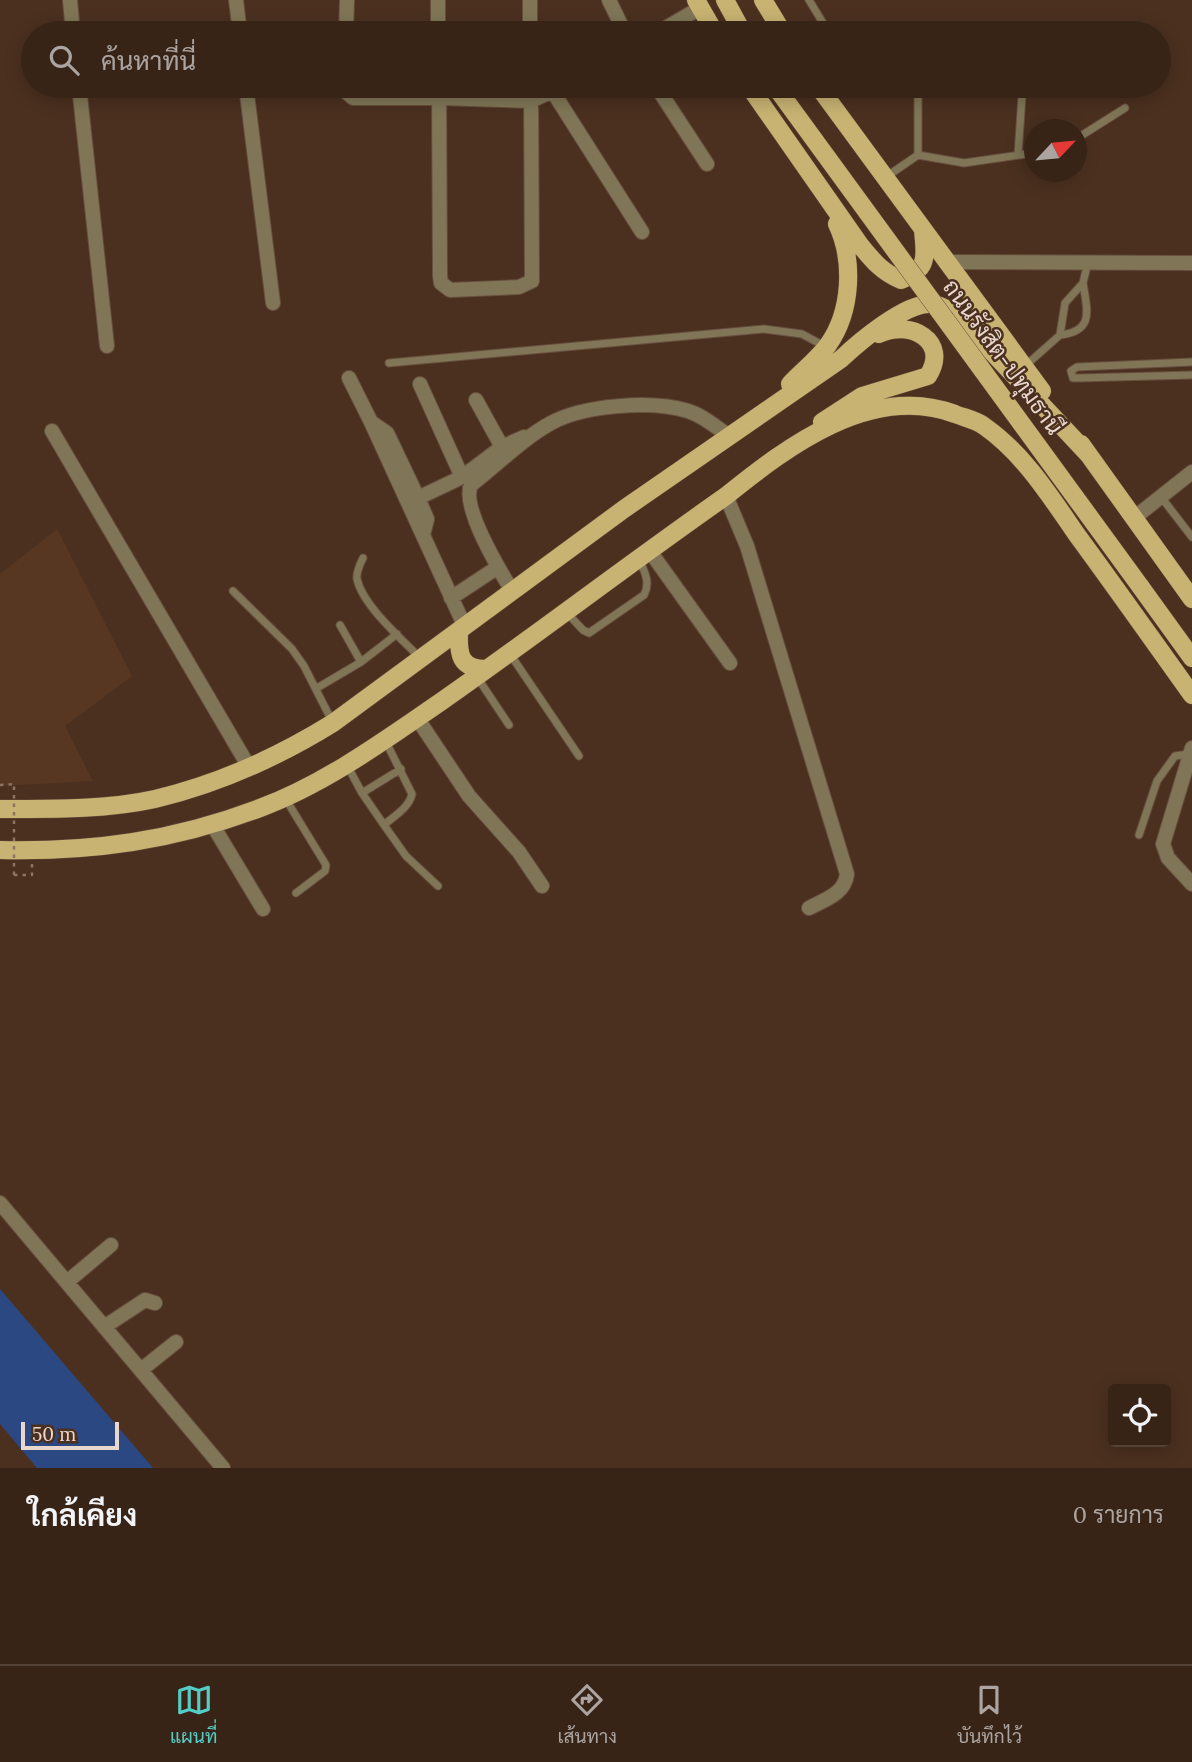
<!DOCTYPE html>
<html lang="th">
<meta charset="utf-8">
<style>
:root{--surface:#382417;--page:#3f2c20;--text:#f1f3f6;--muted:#aba4a1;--line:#524136;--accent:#54cdc7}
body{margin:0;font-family:Lora,Sarabun,serif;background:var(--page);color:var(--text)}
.controls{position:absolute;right:21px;bottom:21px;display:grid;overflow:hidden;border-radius:7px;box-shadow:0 4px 18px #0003}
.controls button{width:63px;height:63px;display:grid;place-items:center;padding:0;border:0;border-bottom:2px solid var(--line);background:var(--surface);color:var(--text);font:35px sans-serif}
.compass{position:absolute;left:1024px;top:119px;width:63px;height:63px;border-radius:50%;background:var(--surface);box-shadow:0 4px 18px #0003;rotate:64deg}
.scale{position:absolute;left:21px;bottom:18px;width:98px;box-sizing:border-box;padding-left:7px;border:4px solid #e9d7cd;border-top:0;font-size:19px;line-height:24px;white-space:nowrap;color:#e9d7cd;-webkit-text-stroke:5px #4b301f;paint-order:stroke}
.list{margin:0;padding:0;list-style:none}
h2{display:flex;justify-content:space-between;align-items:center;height:91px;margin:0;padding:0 28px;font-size:30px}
h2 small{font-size:23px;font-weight:400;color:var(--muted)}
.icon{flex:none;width:38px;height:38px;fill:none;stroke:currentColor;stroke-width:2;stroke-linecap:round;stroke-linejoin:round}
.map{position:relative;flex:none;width:1192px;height:1468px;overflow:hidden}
.search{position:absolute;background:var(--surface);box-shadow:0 4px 18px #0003;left:21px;right:21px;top:21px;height:77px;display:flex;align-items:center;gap:18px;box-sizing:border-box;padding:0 24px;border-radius:38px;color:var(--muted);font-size:26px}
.sheet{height:196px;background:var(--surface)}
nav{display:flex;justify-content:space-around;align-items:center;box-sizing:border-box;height:98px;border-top:2px solid var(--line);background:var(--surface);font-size:19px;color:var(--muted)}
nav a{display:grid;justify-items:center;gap:4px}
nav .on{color:var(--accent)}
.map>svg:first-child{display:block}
</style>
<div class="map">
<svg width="1192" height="1468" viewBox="0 0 1192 1468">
<rect width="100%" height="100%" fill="#4b301f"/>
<!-- built -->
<path fill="#583722" d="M57,529l75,147 -67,50 28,55 -93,5v-212z"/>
<!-- water -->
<path fill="#2c4882" d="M0,1289l153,179h-116l-37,-44z"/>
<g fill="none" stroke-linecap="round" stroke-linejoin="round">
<defs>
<path id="service" d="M809,0l20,33
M918,93v62
M1076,139l49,-31
M1018,155l4,-59
M886,177l32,-22 46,8 70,-10
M1060,335c35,-4 27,-25 23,-52
M1192,362l-115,5 -6,4 2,7h5l114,-3
M389,363l375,-34 38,5 24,13
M1025,366l35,-31 5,-32 18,-20 5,-21
M1161,497l31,40
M363,558c-3,6 -7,14 -6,21 6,27 44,59 63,79
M233,591l59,58 12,17 29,57
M567,613l16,17 6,3 55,-38c7,-13 0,-24 -5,-36
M340,625l21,37
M510,654l69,102
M477,677l32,48
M317,688l44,-26 36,-28
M347,765l15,28 22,32c10,-9 25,-17 28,-31l-27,-54
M362,793l39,-24
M285,798l41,67 -1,6 -29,22
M384,825l22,31 32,30
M1139,835l18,-54 18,-25 14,-2"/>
<path id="minor" d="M70,0l3,33
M236,0l4,33
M438,0v33
M530,0v33
M609,0l16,33
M346,33l1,-33
M657,33l43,-25
M79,86l28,260
M246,86l27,217
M345,86l1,6 7,6h87l91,3 33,-15
M439,86l1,190 1,7 9,7 69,-3 13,-6 -1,-195
M656,86l51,78
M553,92l89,140
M948,262l244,1
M349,378l22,44 94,205
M420,384l42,93
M476,400l26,47
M371,422l16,11 31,65 9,21 -4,16
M52,431l197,336
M726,496l21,50 18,59 82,269c-2,20 -23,26 -38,34
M418,498l44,-21 40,-30 22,-10
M1134,518l58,-46
M649,550l81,113
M512,591c-12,-20 -51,-85 -41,-106 26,-20 51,-46 80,-62 33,-18 101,-23 137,-12 14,4 28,16 41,25
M451,598l47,-31
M417,718l52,78 50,56 23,34
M1192,748l-29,96 5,14 24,26
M212,824l51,85
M0,1203l223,265
M67,1282l44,-37
M104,1327l41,-27 10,3
M141,1370l35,-28"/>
<path id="primary" d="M696,0l19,33
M725,0l18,33
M763,0l20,33
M749,86l111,159c13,16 22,27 41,35 29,-12 24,-23 22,-51
M818,86l224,305
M790,384c12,-13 28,-25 38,-39 24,-34 26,-85 9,-121
M822,422l40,-26 66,-20c22,-35 -18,-57 -49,-42
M1081,444l111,155
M1140,586l52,72
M459,631c-1,24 1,38 28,38
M0,809c51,0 105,1 155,-10 63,-15 123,-42 178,-76l291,-214 217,-150c18,-17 64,-56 89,-55 12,0 25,10 34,18l124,132
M0,850c92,2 173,-9 260,-42 65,-24 125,-68 182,-107 96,-67 188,-138 284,-205 62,-50 145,-113 229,-82 10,4 21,6 29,12 40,28 66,70 93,109 39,53 77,107 115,160"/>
</defs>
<!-- service casing -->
<use href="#service" stroke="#674e3e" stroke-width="9"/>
<!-- minor casing -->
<use href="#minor" stroke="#674e3e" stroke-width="16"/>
<!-- primary casing -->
<use href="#primary" stroke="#674e3e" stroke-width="19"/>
<!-- path -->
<path stroke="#8b7465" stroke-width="2.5" stroke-dasharray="3.5 5" stroke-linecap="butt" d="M0,785l14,-1
M14,875h18v-11"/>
<!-- service -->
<use href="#service" stroke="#807657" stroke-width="7"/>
<!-- minor -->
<use href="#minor" stroke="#807657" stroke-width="14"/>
<!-- primary -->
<use href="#primary" stroke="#c8b372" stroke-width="18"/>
<defs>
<path id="primary-bridge" d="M775,86l365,500"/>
</defs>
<!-- primary-bridge casing -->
<use href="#primary-bridge" stroke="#674e3e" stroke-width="19" stroke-linecap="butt"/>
<!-- path-bridge -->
<path stroke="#8b7465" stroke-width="2.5" stroke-dasharray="3.5 5" stroke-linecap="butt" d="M14,875v-91"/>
<!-- primary-bridge -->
<use href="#primary-bridge" stroke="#c8b372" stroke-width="18"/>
</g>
<g text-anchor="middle" stroke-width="5" stroke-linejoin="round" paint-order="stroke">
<!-- street labels -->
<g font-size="23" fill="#e9d7cd" stroke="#4b301f">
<text transform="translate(1003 357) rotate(54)" y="8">ถนนรังสิต-ปทุมธานี</text>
</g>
</g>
</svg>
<div class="controls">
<button><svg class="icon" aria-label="locate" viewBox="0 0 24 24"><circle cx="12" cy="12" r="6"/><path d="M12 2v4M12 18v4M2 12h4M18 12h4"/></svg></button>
</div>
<svg class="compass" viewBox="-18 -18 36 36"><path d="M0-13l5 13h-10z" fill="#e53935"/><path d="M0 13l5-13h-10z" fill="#aba4a1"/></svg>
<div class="scale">50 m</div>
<div class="search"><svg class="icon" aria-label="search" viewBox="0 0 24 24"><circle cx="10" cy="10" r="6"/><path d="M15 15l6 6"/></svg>ค้นหาที่นี่</div>
</div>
<section class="sheet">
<h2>ใกล้เคียง<small>0 รายการ</small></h2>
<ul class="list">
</ul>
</section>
<nav>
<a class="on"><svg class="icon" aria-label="map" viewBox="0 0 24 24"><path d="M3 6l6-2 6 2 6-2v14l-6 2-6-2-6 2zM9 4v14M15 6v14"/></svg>แผนที่</a>
<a><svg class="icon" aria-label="directions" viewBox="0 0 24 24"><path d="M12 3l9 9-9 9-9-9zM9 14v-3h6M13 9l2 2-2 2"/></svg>เส้นทาง</a>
<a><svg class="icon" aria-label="saved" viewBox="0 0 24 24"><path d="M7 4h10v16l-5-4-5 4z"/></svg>บันทึกไว้</a>
</nav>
